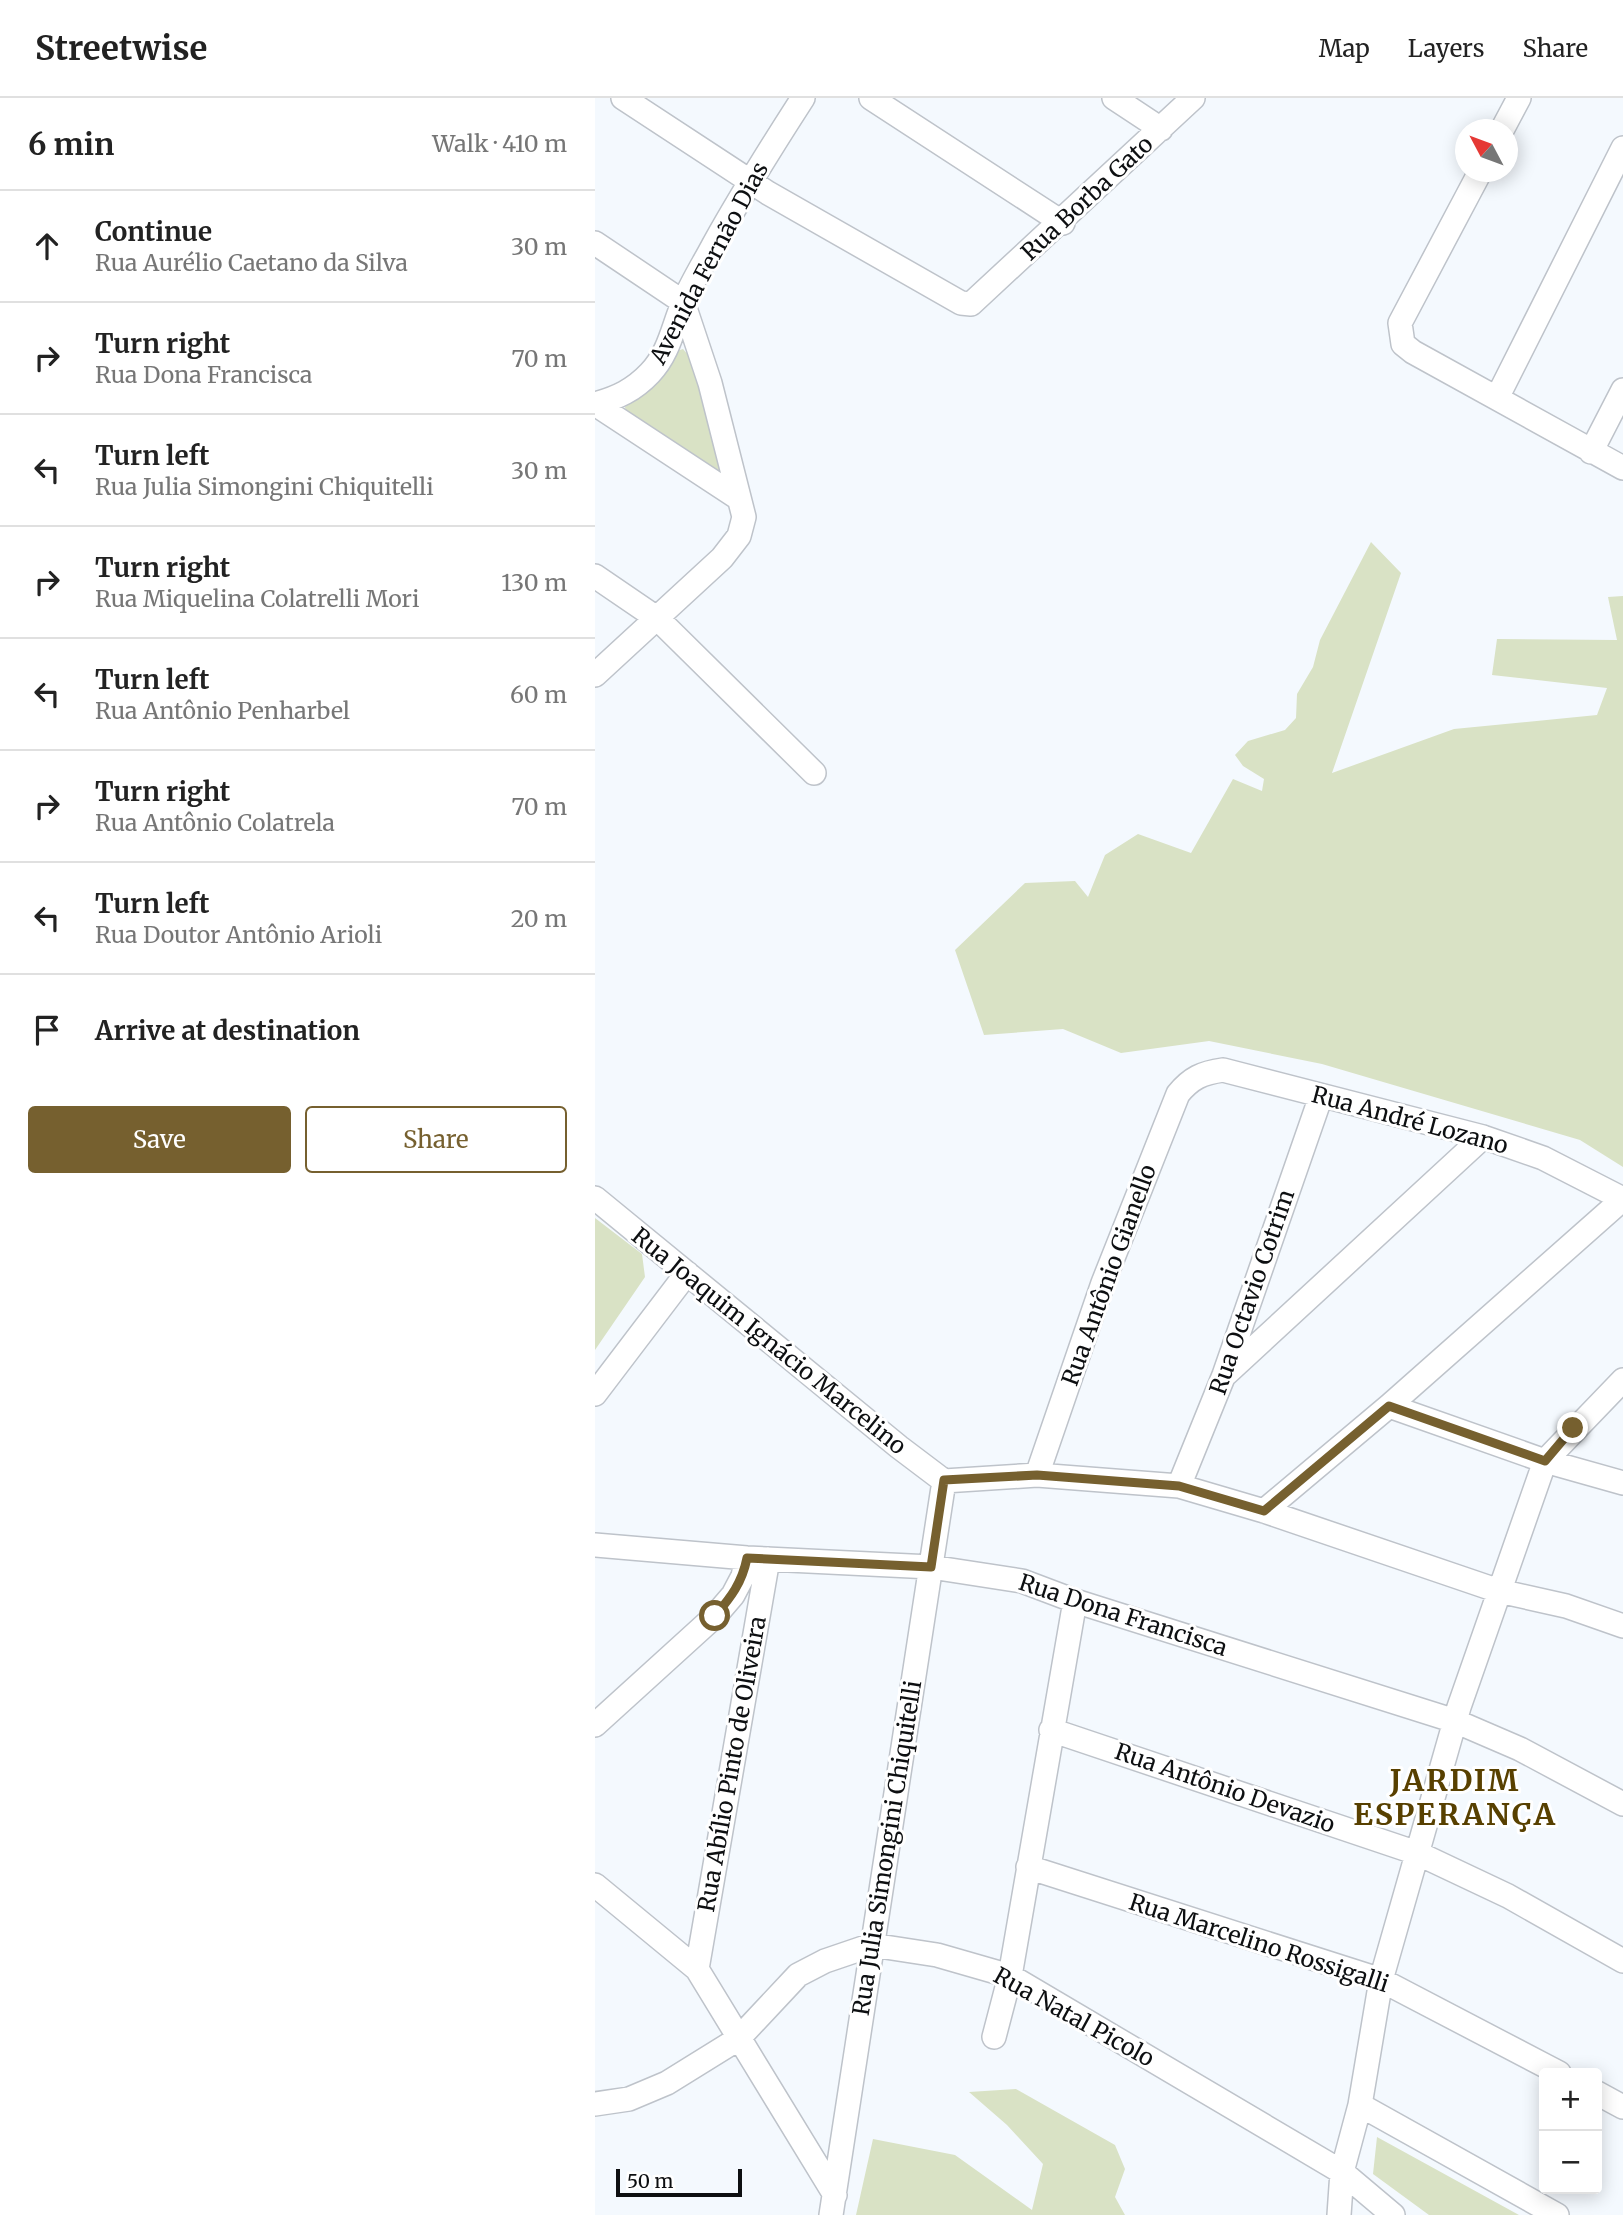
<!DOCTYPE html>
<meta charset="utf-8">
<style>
:root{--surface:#fff;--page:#f2f2f2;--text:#222;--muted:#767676;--line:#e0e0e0;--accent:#76602f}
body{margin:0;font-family:Merriweather,serif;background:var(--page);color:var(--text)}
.controls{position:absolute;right:21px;bottom:21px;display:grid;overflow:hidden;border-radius:7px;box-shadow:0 4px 18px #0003}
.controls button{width:63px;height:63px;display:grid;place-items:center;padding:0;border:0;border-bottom:2px solid var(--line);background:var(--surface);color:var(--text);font:35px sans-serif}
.compass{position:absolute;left:860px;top:21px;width:63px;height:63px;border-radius:50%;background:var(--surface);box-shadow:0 4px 18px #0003;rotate:311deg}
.scale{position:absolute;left:21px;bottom:18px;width:126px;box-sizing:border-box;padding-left:7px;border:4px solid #0d0f11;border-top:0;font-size:19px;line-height:24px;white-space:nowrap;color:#0d0f11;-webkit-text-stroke:5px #fff;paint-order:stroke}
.stop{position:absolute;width:21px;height:21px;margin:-16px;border:5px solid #76602f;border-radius:50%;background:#fff}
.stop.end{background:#76602f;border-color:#fff;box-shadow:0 2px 7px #0008}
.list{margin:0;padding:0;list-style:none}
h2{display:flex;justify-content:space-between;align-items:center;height:91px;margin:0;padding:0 28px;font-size:30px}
h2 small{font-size:23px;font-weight:400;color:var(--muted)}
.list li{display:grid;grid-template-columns:46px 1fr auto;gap:21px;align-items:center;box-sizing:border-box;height:112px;padding:0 28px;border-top:2px solid var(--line)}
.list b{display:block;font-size:26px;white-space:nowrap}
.list p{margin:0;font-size:23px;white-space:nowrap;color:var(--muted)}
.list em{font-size:23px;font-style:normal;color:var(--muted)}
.actions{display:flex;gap:14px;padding:21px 28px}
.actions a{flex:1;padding:16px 0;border:2px solid var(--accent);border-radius:7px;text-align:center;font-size:24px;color:var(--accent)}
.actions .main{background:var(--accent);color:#fff}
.icon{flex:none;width:38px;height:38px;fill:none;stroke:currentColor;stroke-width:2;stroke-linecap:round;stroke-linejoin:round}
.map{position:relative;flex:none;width:1028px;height:2117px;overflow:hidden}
header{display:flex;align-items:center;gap:42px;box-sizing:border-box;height:98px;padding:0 35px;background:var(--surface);border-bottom:2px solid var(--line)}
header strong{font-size:33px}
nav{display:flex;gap:38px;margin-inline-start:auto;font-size:24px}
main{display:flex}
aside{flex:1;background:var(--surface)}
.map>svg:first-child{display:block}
</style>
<header>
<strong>Streetwise</strong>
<nav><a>Map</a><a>Layers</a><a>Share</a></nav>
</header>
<main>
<aside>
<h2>6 min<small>Walk · 410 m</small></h2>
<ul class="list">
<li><svg class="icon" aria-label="ahead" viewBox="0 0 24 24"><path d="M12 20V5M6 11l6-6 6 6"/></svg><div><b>Continue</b><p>Rua Aurélio Caetano da Silva</p></div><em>30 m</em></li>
<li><svg class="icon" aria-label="right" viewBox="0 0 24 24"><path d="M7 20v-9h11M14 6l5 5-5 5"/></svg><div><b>Turn right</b><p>Rua Dona Francisca</p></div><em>70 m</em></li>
<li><svg class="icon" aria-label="left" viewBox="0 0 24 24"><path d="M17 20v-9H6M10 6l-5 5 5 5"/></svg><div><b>Turn left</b><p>Rua Julia Simongini Chiquitelli</p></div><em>30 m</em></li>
<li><svg class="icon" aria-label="right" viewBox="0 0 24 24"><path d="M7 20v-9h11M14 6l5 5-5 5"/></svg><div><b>Turn right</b><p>Rua Miquelina Colatrelli Mori</p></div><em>130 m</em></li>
<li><svg class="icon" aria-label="left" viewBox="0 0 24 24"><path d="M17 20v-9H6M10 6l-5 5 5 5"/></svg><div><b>Turn left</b><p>Rua Antônio Penharbel</p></div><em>60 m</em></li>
<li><svg class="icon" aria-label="right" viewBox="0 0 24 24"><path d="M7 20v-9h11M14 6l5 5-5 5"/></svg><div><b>Turn right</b><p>Rua Antônio Colatrela</p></div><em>70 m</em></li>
<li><svg class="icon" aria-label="left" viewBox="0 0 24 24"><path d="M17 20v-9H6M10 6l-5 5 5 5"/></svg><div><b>Turn left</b><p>Rua Doutor Antônio Arioli</p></div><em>20 m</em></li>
<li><svg class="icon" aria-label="arrive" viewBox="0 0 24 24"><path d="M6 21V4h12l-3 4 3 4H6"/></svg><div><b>Arrive at destination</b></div></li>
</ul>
<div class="actions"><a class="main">Save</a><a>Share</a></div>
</aside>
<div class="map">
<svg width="1028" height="2117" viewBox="0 0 1028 2117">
<rect width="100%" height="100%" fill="#f4f9fe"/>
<!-- green -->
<path fill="#d9e2c5" d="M88,251l7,8 29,104 1,8 -4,3 -90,-60 -1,-5 52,-56z
M776,444l30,31 -69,200 122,-44 143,-14 10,-27 -115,-13 5,-36 120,1 -9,-43 15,-1v571l-43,-27 -258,-76 -113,-23 -88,12 -58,-24 -79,6 -29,-85 70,-67 50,-2 13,16 17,-42 33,-21 53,19 42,-74 29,12 2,-12 -21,-13 -8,-11 13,-14 37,-11 11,-12 1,-24 16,-27 7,-27z
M0,1120l47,36 3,23 -50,73z
M421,1991l99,56 10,24 -10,28 10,18h-269l17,-76 82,16 77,55 11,-46 -36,-39 -38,-33z
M782,2039l142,78h-90l-56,-41z"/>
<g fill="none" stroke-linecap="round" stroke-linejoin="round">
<defs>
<path id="minor" d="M28,0l145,95 193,110 10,1 222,-206
M276,0l192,125
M519,0l47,31
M907,32l17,-32
M885,74l-80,151 3,21 10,8 210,116
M0,145l88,59 27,81 34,134 -5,19 -17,22 -127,117
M902,300l126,-250
M0,306c22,-6 39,-14 55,-31 20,-21 23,-47 34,-72 8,-19 20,-38 30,-57 28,-50 58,-98 89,-146
M0,306l143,94
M996,354l32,-62
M0,478l63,43 156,154
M0,1100l304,249 45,34
M631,1276l257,-237
M0,1296l92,-121
M794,1308l156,55 78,22
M442,1377l66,-192 75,-189c13,-16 24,-21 45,-24l260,67 60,21 80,41
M349,1383l93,-6 142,11 85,25 235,80 67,15 57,20
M584,1388l45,-111 97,-279
M669,1413l125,-105 234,-207
M0,1447l152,13 184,9 91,14 53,20 380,120 65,28 103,55
M0,1627l120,-109 18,-21 10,-19 4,-18
M456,1632l366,123 91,43 115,65
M433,1769l353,113 178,93
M0,1787l102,84 138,226
M102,1871l71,-410
M399,1939l16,-61 65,-375
M1002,1995l26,14
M0,2006l34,-5 38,-16 71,-44 60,-64 27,-14 47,-16 65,10 73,21 332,196 51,43
M765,2007l197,110
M236,2117l113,-734
M744,2117l3,-43 18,-67 21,-125 78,-273 86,-246 78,-81"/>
</defs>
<!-- minor casing -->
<use href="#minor" stroke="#bec3ca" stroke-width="26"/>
<!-- minor -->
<use href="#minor" stroke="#fff" stroke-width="23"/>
</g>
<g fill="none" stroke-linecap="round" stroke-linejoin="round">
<!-- route -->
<path stroke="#76602f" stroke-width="9" d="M120,1518c16,-19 27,-33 32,-58l184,9 13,-87 93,-5 142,11 85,25 125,-105 156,55 28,-33"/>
</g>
<g text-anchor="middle" stroke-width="6" stroke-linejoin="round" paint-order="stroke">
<!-- street labels -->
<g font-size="23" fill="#0d0f11" stroke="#fff">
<text transform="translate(492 100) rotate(-43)" y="8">Rua Borba Gato</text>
<text transform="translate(114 165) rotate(-62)" y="8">Avenida Fernão Dias</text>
<text transform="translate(815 1022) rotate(15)" y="8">Rua André Lozano</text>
<text transform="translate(514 1177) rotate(-70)" y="8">Rua Antônio Gianello</text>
<text transform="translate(657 1194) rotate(-71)" y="8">Rua Octavio Cotrim</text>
<text transform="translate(174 1243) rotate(39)" y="8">Rua Joaquim Ignácio Marcelino</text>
<text transform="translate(528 1517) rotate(18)" y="8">Rua Dona Francisca</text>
<text transform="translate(137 1666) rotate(-80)" y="8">Rua Abílio Pinto de Oliveira</text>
<text transform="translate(630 1690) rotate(19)" y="8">Rua Antônio Devazio</text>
<text transform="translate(292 1750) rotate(-81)" y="8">Rua Julia Simongini Chiquitelli</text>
<text transform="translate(664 1845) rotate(18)" y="8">Rua Marcelino Rossigalli</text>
<text transform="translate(479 1919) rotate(29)" y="8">Rua Natal Picolo</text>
</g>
<!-- district labels -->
<g font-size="30" font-weight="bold" letter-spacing="2" fill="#584000" stroke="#fff">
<text x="860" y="1693">JARDIM<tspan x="860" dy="34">ESPERANÇA</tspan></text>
</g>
</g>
</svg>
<div class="controls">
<button>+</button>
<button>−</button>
</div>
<svg class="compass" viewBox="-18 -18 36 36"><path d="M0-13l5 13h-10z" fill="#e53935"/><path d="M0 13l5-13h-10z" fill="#767676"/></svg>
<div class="scale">50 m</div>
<div class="stop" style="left:120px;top:1518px"></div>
<div class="stop end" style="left:978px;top:1330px"></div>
</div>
</main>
